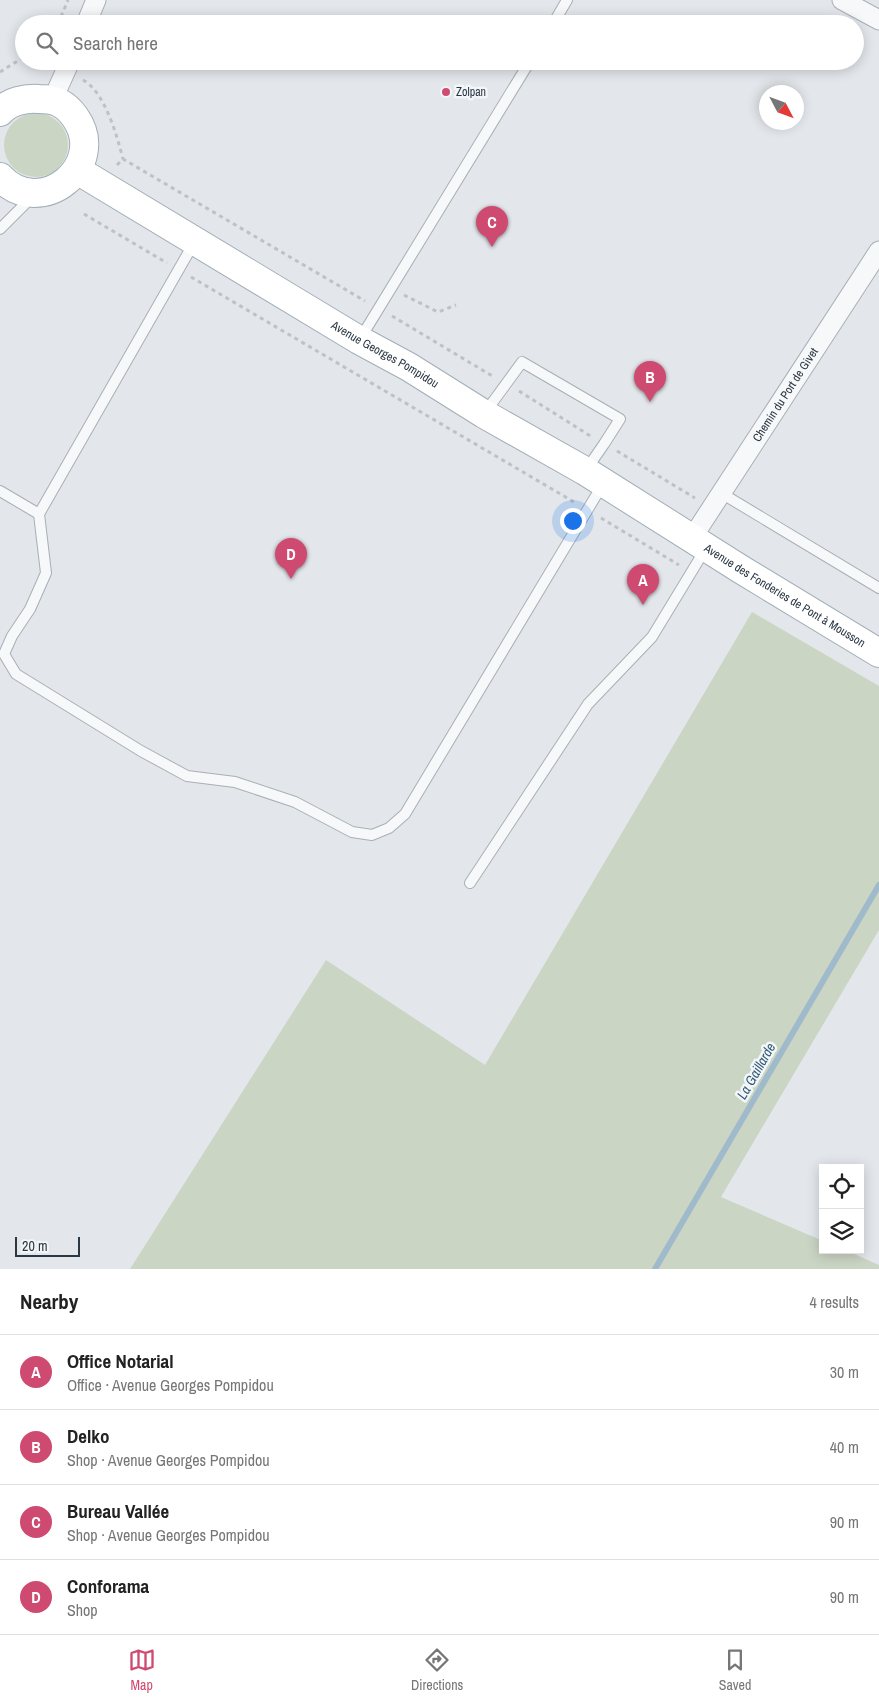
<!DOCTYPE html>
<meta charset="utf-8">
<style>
:root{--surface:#fff;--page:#f2f2f2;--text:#222;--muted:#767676;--line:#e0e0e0;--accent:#ce4a71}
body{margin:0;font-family:"Archivo Narrow",sans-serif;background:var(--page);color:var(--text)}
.controls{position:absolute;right:15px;bottom:15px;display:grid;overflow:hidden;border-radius:0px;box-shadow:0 2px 12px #0003}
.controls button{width:45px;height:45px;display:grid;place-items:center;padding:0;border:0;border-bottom:1px solid var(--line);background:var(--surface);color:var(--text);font:25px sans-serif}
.compass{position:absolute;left:759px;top:85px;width:45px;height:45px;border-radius:50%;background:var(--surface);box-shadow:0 2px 12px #0003;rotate:131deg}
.scale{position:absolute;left:15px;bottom:12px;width:65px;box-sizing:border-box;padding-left:5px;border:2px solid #2b3743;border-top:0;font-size:14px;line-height:18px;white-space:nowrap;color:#2b3743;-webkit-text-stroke:4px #f3f6f8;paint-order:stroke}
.you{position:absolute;left:572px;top:520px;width:18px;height:18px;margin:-12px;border:4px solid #fff;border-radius:50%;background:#1a73e8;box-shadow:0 0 0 8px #1a73e833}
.badge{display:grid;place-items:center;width:32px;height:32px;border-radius:50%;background:var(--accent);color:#fff;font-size:16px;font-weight:700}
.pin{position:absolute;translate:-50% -41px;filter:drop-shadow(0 1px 2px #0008)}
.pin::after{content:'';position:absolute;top:26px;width:18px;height:15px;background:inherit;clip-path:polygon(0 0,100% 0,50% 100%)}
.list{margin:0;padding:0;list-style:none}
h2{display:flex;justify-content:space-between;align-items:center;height:65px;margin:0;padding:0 20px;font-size:21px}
h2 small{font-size:16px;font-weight:400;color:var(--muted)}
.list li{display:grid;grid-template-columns:32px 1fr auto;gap:15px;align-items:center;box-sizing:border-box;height:75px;padding:0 20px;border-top:1px solid var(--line)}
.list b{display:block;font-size:19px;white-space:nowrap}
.list p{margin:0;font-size:16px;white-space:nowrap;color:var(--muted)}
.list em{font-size:16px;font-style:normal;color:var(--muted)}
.icon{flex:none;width:28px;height:28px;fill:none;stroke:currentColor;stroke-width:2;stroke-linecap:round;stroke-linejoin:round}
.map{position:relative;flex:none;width:879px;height:1269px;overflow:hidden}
.search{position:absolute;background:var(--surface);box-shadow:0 2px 12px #0003;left:15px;right:15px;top:15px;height:55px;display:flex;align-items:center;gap:12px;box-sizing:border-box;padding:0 18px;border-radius:28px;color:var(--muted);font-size:19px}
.sheet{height:365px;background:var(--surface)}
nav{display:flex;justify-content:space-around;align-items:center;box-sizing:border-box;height:70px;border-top:1px solid var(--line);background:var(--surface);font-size:14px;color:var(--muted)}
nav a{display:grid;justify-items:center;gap:2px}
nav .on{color:var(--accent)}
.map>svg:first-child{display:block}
</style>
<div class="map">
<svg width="879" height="1269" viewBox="0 0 879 1269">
<rect width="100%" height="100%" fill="#e3e7eb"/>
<!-- green -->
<path fill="#cbd5c4" d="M4 145a32 32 0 1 1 64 0a32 32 0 1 1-64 0Z
M752,612l127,74v244l-158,267 102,44v9h22l34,15v4h-749l196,-309 159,105z"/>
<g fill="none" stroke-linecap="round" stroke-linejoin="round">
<!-- stream -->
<path stroke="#9fbacb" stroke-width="6" d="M655,1269l224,-384"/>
<defs>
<path id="service" d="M553,24l14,-24
M0,229l33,-33
M360,339l170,-278
M484,414l38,-52 98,57 -16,25 -18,26
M0,491l39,23 156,-273
M721,493l158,95
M39,514l7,59 -16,36 -18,27 -8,18 12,20 125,77 46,25 48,6 60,20 57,30 20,3 17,-7 16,-14 198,-330
M470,883l118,-179 64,-67 54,-89"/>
<g id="minor">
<path d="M842,0l37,20"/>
<path d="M86,24l10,-24"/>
<path d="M53,99l17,-38"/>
<path id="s1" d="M692,538l187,-287"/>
</g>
<g id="primary">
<path d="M0,112c9,-11 26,-14 39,-13 16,0 26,4 36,18 34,48 -34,104 -75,60"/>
<path id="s2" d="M77,170l282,170 50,27 75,47 101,57 157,99 137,83"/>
</g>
</defs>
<!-- service casing -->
<use href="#service" stroke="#a8afb5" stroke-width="12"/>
<!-- minor casing -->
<use href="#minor" stroke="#a8afb5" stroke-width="21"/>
<!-- primary casing -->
<use href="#primary" stroke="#a2aeb7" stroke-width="30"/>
<!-- path -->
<path stroke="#bdc2c6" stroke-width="3" stroke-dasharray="4 4" stroke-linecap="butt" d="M58,24l10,-24
M0,72l24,-15
M83,80c22,12 34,56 40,79
M117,165l6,-6 242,142
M84,214l83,49
M191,277l383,225
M404,295l34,17 18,-7
M392,316l102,61
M519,391l73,46
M617,451l78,47
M601,518l78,47"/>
<!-- service -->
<use href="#service" stroke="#f6f8f9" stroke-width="10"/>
<!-- minor -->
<use href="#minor" stroke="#f6f8f9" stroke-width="19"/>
<!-- primary -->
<use href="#primary" stroke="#fff" stroke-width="28"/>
</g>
<!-- markers -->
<circle fill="#ce4a71" stroke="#f3f6f8" stroke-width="2" cx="446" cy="92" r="5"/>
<g text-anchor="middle" stroke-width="5" stroke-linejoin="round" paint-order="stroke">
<!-- poi labels -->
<g font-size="12" fill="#2b3743" stroke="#f3f6f8" text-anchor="start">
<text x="456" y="96">Zolpan</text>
</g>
<!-- street labels -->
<g font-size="12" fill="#2b3743" stroke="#f3f6f8">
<text dy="4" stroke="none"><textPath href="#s2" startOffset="359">Avenue Georges Pompidou</textPath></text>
<text dy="4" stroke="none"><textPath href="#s1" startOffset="171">Chemin du Port de Givet</textPath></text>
<text dy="4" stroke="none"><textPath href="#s2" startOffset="826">Avenue des Fonderies de Pont à Mousson</textPath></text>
</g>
<!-- water labels -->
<g font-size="14" font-style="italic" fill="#355c77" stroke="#f3f6f8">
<text transform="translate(756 1071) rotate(-60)" y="5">La Gaillarde</text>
</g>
</g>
</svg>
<div class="controls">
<button><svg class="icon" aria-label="locate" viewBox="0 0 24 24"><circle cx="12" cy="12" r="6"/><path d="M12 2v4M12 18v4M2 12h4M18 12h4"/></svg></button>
<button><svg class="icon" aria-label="layers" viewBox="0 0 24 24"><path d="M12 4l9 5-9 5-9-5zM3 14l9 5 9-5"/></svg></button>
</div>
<svg class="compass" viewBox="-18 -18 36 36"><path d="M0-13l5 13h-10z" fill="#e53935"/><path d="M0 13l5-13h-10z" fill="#767676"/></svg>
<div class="scale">20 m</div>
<div class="you"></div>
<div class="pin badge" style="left:643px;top:605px">A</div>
<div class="pin badge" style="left:650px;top:402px">B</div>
<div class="pin badge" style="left:492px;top:247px">C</div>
<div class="pin badge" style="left:291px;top:579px">D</div>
<div class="search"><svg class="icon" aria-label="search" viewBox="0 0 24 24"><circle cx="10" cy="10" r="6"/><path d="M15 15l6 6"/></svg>Search here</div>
</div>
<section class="sheet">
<h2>Nearby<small>4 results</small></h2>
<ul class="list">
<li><span class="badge">A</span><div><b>Office Notarial</b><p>Office · Avenue Georges Pompidou</p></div><em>30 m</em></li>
<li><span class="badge">B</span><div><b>Delko</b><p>Shop · Avenue Georges Pompidou</p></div><em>40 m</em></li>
<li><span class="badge">C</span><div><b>Bureau Vallée</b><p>Shop · Avenue Georges Pompidou</p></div><em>90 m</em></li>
<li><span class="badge">D</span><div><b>Conforama</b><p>Shop</p></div><em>90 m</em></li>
</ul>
</section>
<nav>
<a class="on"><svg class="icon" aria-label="map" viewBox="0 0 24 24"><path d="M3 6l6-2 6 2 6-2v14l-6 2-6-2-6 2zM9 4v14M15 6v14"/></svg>Map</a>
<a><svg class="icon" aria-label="directions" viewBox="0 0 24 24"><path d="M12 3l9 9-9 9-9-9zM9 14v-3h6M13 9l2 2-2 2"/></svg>Directions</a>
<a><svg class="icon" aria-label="saved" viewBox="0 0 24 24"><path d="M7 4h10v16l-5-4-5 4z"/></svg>Saved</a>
</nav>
